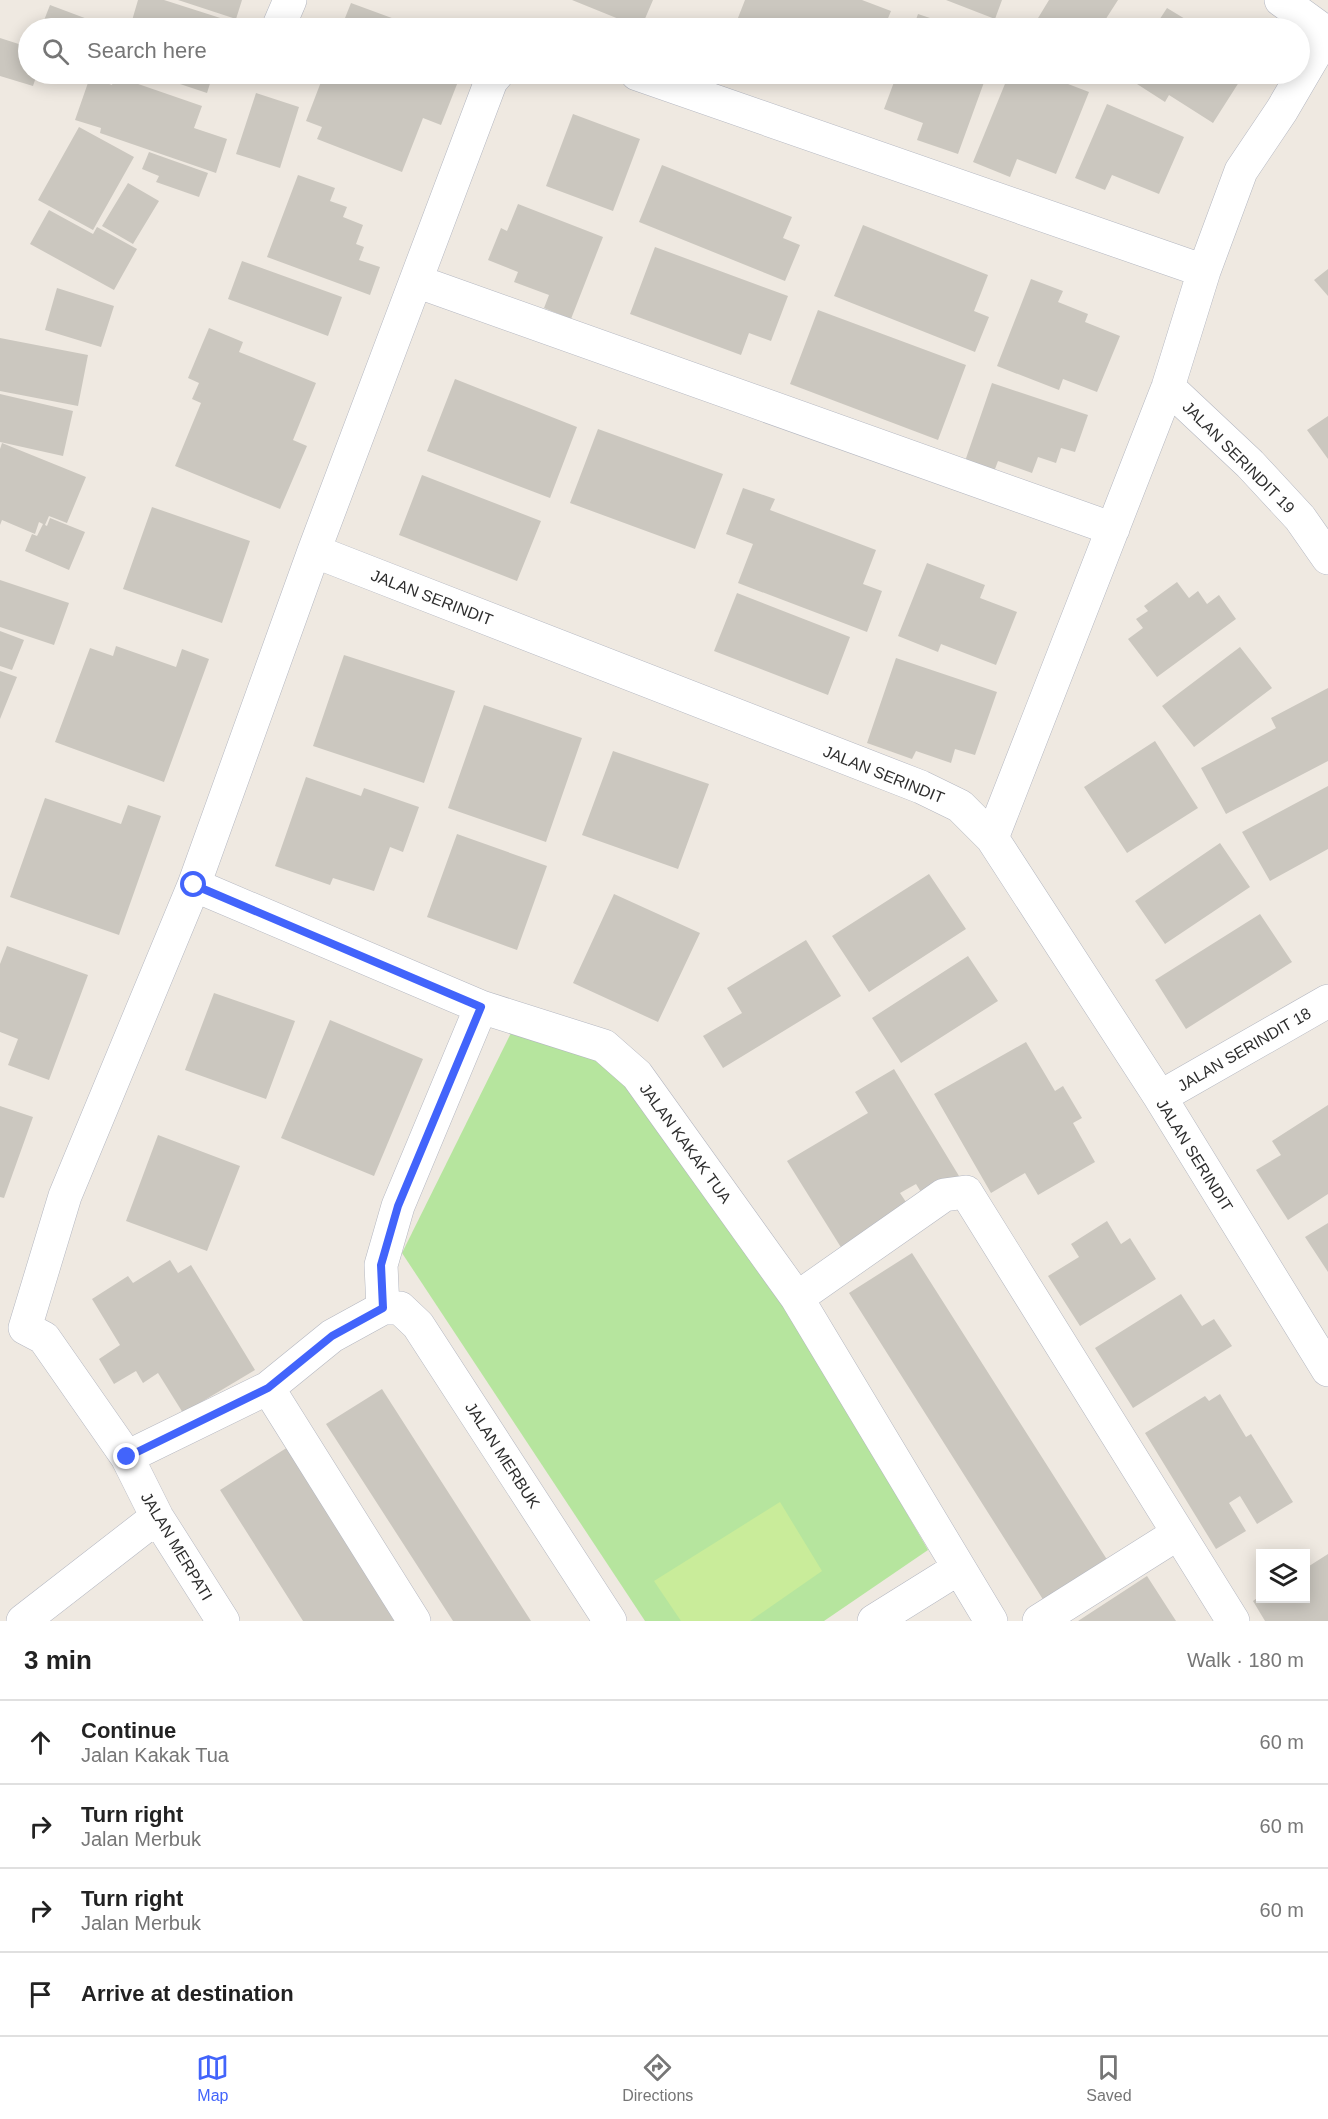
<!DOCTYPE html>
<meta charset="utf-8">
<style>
:root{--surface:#fff;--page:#f6f6f6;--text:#222;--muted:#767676;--line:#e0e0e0;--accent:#4264fb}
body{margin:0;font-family:Helvetica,sans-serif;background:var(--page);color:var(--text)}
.controls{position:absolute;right:18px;bottom:18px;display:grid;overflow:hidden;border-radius:0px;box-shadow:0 3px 15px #0003}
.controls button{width:54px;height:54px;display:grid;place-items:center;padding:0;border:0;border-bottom:2px solid var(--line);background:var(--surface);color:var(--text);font:30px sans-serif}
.stop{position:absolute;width:18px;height:18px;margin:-14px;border:4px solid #4264fb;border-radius:50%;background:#fff}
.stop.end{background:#4264fb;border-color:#fff;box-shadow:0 2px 6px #0008}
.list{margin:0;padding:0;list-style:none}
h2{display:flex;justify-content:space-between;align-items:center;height:78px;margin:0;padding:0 24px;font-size:26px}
h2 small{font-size:20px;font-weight:400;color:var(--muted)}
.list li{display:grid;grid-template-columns:39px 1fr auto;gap:18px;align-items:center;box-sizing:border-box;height:84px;padding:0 24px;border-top:2px solid var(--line)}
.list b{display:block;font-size:22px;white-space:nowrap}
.list p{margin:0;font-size:20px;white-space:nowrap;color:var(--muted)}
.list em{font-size:20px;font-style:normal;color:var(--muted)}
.icon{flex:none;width:33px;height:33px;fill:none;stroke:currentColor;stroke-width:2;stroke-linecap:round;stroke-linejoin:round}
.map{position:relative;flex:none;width:1328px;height:1621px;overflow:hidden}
.search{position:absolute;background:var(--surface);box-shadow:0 3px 15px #0003;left:18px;right:18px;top:18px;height:66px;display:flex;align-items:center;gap:15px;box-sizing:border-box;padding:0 21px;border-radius:33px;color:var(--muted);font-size:22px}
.sheet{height:414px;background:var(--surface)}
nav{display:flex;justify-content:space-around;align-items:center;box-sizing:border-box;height:84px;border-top:2px solid var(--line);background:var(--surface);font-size:16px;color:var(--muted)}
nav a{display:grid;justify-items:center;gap:3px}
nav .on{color:var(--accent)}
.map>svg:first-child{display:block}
</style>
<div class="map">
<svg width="1328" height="1621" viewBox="0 0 1328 1621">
<rect width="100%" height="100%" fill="#efe9e1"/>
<!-- green -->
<path fill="#b6e59e" d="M514,1027l113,43 171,254 130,226 -104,71h-179l-243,-368z"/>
<!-- pitch -->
<path fill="#c9ec9a" d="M780,1502l42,69 -72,50h-69l-27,-40z"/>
<!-- building -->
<path fill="#cbc7bf" d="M138,0h26l72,23 -2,5h-90l-13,-4z
M178,0h64l-6,19z
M572,0h81l-12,28z
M745,0h117l29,11 -7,17h-135l-13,-5z
M946,0h56l-7,19z
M1049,0h69l-18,28h-68z
M351,3l68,25h-78z
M50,5l48,18 -3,5h-54z
M1167,8l33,20h-46z
M918,14l33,11 -1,3h-37z
M0,38l28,9v27h9l-4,12 -33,-10z
M154,74h59l-6,19 -54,-18z
M324,74h137l-20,51 -18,-7 -21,54 -85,-33 5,-12 -16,-6z
M897,74h90l-29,80 -41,-14 6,-17 -39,-14z
M1009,74h33l47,18 -33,82 -39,-15 -7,18 -37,-15z
M1125,74h115l1,5 -28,44 -44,-28 -4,7 -42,-27z
M115,76l87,30 -8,22 33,11 -11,34 -116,-40 1,-5 -26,-8 15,-43 22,8z
M256,93l43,14 -19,61 -44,-14z
M1107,104l77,33 -25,57 -47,-19 -7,15 -30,-12z
M573,114l67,25 -27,72 -67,-25z
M79,127l55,30 -41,73 -55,-30z
M149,152l59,21 -9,24 -43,-15 3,-6 -17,-7z
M662,165l130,52 -9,21 17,7 -15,36 -146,-59z
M298,175l37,13 -5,13 17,6 -4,10 20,8 -7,19 8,3 -5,13 21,7 -10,28 -103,-38z
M128,183l31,18 -26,43 -31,-18z
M518,204l85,33 -32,82 -27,-11 5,-13 -35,-13 4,-10 -30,-12 13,-32 6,3z
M49,210l44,24 4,-7 40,22 -23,41 -84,-46z
M863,225l125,50 -14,36 15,6 -14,35 -141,-56z
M655,247l133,49 -17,45 -22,-8 -8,22 -111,-41z
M242,261l100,36 -14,39 -100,-37z
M1328,269v27l-14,-16z
M1031,279l32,12 -5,11 30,12 -3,8 35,14 -23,56 -34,-13 -4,11 -62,-24z
M57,288l57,18 -13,41 -56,-17z
M818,310l148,55 -28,75 -148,-56z
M209,328l34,14 -4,10 77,31 -23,57 14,6 -27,63 -105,-43 26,-63 -9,-4 7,-16 -11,-5z
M0,338l88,17 -10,51 -78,-15z
M455,379l122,48 -27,71 -123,-47z
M992,383l96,32 -13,37 -14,-4 -5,15 -18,-6 -6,16 -34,-12 -6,16 -29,-10z
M0,394l73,17 -10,45 -63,-14z
M1328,416v43l-21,-29z
M598,429l125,45 -28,75 -125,-46z
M2,443l84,34 -19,46 -18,-7 -4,9 2,1 3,-8 35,14 -16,38 -44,-19 7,-17 5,2 6,-12 -4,-2 -4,12 -33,-14 -2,5v-76z
M422,475l119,46 -24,60 -118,-46z
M743,488l32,11 -5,11 106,40 -13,34 19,7 -15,41 -129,-49 15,-39 -27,-10z
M152,507l98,34 -28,82 -99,-34z
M927,563l58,22 -5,13 37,14 -21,53 -55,-21 -3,8 -40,-16z
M0,580l69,23 -15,42 -54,-18z
M1177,582l12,16 9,-7 9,13 12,-9 17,24 -79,58 -29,-38 15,-11 -7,-9 12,-8 -4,-5z
M737,593l113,44 -22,58 -114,-44z
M0,631l24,9 -12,30 -12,-4z
M116,646l60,21 6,-18 27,10 -45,123 -109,-40 35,-94 23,8z
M1240,647l32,41 -78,59 -32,-41z
M344,655l111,36 -31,92 -111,-37z
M896,658l101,34 -22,63 -20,-6 -4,14 -35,-12 -4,8 -45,-16z
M0,671l17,6 -17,42z
M1328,688v73l-102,53 -25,-46 75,-40 -5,-10z
M484,705l98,33 -36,104 -98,-34z
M1155,741l43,67 -71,45 -43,-66z
M613,751l96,33 -31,85 -96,-34z
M306,777l55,19 3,-8 55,19 -16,45 -13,-5 -16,44 -41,-13 -3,7 -55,-19z
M1328,786v63l-58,32 -28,-49z
M45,798l76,26 7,-19 33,11 -42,119 -109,-38z
M457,834l90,32 -30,84 -90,-33z
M1220,843l30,44 -85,57 -30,-43z
M929,874l37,55 -97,63 -37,-56z
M614,894l86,39 -42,89 -85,-39z
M1260,914l32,48 -106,67 -31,-49z
M806,940l35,56 -118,72 -20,-32 39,-23 -15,-25z
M7,946l81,29 -39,105 -41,-15 10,-26 -18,-7v-68z
M968,956l30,45 -97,62 -29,-45z
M214,993l81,28 -29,78 -81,-29z
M330,1020l93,39 -49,117 -93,-38z
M1026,1042l29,49 8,-5 19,32 -9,5 22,39 -57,33 -13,-22 -34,20 -57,-99z
M894,1069l65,107 -35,21 -8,-13 -16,9 10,15 -68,41 -55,-88 81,-48 -13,-21z
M1328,1105v89l-40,26 -32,-50 25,-15 -9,-14z
M0,1106l33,11 -29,81 -4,-1z
M158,1135l82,31 -33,85 -81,-30z
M1107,1221l14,23 9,-6 26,41 -76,47 -32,-50 31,-19 -8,-13z
M1328,1223v49l-23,-35z
M912,1253l201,316 -64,40 -200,-316z
M170,1260l8,13 13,-8 64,105 -72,43 -25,-40 -15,10 -7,-12 -22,13 -15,-25 21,-14 -28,-46 36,-23 5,7z
M1181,1294l21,32 12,-7 18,27 -99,62 -38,-60z
M382,1389l50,78 99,154h-78l-127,-197z
M1220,1394l26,43 5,-3 42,68 -36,22 -17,-28 -11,7 17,28 -30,18 -71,-116 60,-37 4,5z
M288,1447l111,174h-96l-83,-131z
M1328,1554v67h-63l-12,-20 7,-5v3h45l1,-31z
M1147,1576l29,45h-98z"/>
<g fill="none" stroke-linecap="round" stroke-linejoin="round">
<defs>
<path id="minor" d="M1281,0l47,34
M278,28l12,-28
M637,74l567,197
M416,281l697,248
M1168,387l82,77 50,54 28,40
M314,551l607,236 39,19 32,32 168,259 168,273
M992,838l176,-451 36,-116 37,-100 41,-61 45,-77
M194,885l287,122 123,39 33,29 160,223 194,323
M1160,1097l168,-96
M797,1298l147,-103 22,-3 267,429
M383,1308l-2,-43 17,-59 83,-199
M268,1388l146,233
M127,1457l141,-69 64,-52 51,-28h17l18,17 192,296
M23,1621l134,-104
M223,1621l-66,-104 -30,-60 -83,-119 -19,-10 40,-132 129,-311 120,-334 177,-470 6,-7
M874,1621l85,-53
M1039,1621l138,-87"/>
</defs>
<!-- minor casing -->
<use href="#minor" stroke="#b4b7c1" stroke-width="34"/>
<!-- minor -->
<use href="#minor" stroke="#fff" stroke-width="33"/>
</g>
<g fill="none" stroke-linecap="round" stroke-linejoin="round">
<!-- route -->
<path stroke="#4264fb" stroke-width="8" d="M127,1457l141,-69 64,-52 51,-28 -2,-43 17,-59 83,-199 -287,-122"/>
</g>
<g text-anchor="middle" stroke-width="4.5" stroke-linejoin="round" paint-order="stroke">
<!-- street labels -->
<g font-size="16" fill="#2e2e2e" stroke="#fff">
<text transform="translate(1239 457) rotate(45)" y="6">JALAN SERINDIT 19</text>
<text transform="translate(432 597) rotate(21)" y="6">JALAN SERINDIT</text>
<text transform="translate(884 774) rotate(22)" y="6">JALAN SERINDIT</text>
<text transform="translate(1244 1049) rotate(-30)" y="6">JALAN SERINDIT 18</text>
<text transform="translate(686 1143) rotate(54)" y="6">JALAN KAKAK TUA</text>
<text transform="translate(1195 1155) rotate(58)" y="6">JALAN SERINDIT</text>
<text transform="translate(503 1455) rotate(57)" y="6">JALAN MERBUK</text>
<text transform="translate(177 1546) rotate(59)" y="6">JALAN MERPATI</text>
</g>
</g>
</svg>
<div class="controls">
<button><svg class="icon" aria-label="layers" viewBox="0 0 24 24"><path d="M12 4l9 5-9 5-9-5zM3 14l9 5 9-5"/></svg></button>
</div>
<div class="stop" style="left:194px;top:885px"></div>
<div class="stop end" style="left:127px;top:1457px"></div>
<div class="search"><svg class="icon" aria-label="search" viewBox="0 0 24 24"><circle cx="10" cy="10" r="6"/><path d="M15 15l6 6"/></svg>Search here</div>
</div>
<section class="sheet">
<h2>3 min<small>Walk · 180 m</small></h2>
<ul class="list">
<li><svg class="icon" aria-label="ahead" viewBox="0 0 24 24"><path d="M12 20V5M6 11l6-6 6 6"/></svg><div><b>Continue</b><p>Jalan Kakak Tua</p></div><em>60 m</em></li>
<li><svg class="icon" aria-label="right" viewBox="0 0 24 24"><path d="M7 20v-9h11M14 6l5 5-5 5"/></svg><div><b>Turn right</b><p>Jalan Merbuk</p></div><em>60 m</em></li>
<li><svg class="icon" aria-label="right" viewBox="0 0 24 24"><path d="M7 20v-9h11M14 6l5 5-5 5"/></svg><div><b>Turn right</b><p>Jalan Merbuk</p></div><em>60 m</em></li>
<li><svg class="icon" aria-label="arrive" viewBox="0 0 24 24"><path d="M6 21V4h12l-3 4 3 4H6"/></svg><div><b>Arrive at destination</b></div></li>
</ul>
</section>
<nav>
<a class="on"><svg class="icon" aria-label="map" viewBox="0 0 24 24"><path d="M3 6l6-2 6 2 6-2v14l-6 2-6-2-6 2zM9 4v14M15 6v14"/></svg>Map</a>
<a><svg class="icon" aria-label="directions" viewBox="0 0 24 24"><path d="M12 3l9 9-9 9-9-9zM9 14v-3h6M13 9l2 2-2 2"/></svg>Directions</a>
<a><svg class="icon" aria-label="saved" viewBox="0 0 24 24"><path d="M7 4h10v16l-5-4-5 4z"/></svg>Saved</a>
</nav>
